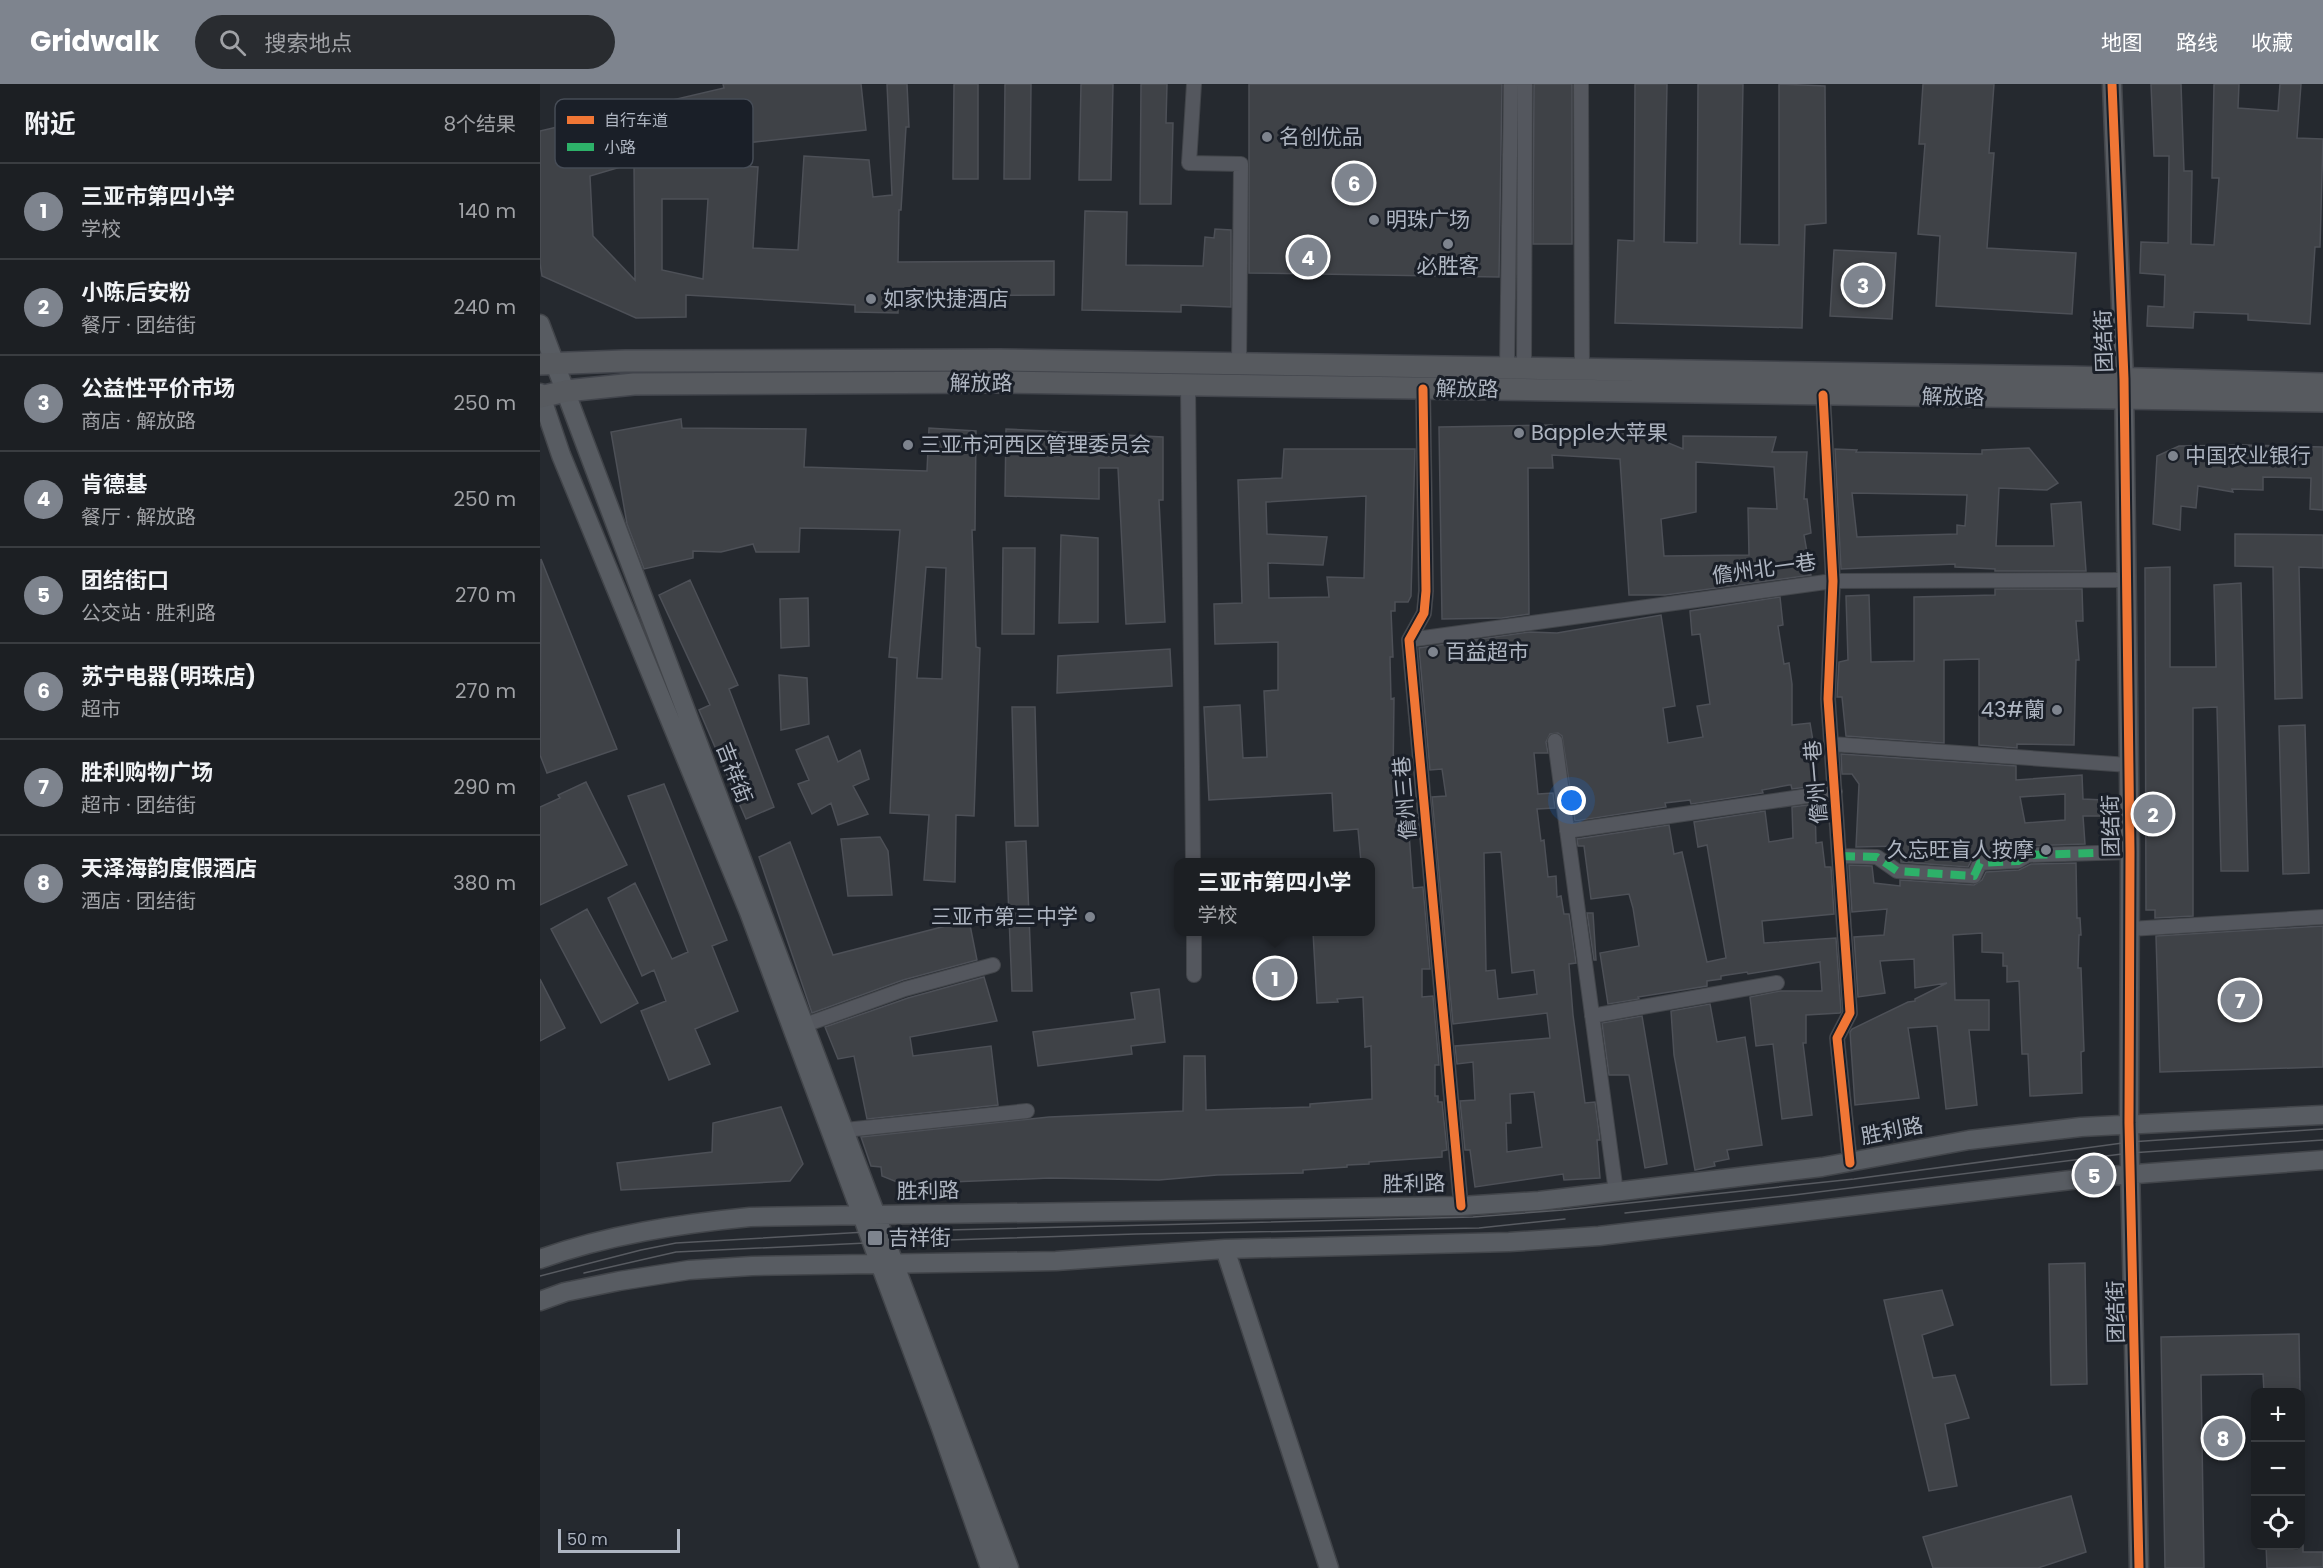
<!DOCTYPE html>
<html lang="zh">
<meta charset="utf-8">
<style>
:root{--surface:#1c1f23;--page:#292c30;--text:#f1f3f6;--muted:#a0a2a6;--line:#3a3d41;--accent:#7e848e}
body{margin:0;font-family:Poppins,"Noto Sans SC",sans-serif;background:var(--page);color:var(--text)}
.controls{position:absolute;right:18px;bottom:18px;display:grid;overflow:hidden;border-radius:12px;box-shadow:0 3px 15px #0003}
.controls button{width:54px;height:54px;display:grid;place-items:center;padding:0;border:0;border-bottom:2px solid var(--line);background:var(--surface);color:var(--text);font:30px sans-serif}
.scale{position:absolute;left:18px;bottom:15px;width:122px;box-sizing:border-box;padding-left:6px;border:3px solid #aeb5c1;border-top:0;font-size:16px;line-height:21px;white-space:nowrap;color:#aeb5c1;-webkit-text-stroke:4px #1a1f28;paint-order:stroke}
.you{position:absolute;left:1032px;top:717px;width:21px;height:21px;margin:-15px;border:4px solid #fff;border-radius:50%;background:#1a73e8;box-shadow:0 0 0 9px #1a73e833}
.badge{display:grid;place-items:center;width:39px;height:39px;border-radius:50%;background:var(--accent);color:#fff;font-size:20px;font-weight:700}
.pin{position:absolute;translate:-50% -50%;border:3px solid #fff;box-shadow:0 2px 6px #0006}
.popup{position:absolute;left:634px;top:774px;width:201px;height:78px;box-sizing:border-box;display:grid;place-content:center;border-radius:12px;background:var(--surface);filter:drop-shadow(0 2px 4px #0005);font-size:20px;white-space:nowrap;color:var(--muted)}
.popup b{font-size:22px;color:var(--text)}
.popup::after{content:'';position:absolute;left:50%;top:100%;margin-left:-12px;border:12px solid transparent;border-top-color:var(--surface)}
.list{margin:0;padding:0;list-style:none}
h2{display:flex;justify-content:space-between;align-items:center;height:78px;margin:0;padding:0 24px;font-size:26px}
h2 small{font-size:20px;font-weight:400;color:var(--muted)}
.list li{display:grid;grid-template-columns:39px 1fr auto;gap:18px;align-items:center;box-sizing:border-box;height:96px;padding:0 24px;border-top:2px solid var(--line)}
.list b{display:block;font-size:22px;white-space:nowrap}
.list p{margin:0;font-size:20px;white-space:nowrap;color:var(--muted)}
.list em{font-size:20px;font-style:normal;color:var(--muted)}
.icon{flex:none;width:33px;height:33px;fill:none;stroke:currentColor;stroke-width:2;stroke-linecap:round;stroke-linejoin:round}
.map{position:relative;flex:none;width:1783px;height:1484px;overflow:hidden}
header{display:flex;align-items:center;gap:36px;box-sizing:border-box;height:84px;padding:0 30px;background:var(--accent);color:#fff}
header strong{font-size:28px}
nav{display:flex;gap:33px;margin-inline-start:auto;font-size:21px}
.search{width:420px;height:54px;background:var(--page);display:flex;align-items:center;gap:15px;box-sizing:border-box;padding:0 21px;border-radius:33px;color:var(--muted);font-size:22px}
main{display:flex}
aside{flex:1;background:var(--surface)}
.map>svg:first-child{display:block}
</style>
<header>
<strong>Gridwalk</strong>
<div class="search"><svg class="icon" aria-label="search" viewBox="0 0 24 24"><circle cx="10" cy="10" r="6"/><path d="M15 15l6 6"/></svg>搜索地点</div>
<nav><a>地图</a><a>路线</a><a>收藏</a></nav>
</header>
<main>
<aside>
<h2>附近<small>8个结果</small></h2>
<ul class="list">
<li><span class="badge">1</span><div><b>三亚市第四小学</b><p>学校</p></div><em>140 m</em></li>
<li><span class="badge">2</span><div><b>小陈后安粉</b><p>餐厅 · 团结街</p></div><em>240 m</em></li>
<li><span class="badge">3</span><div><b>公益性平价市场</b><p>商店 · 解放路</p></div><em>250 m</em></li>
<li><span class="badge">4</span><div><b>肯德基</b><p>餐厅 · 解放路</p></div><em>250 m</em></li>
<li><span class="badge">5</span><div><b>团结街口</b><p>公交站 · 胜利路</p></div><em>270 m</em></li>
<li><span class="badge">6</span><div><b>苏宁电器(明珠店)</b><p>超市</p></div><em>270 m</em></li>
<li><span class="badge">7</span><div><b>胜利购物广场</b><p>超市 · 团结街</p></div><em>290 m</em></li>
<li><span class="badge">8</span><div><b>天泽海韵度假酒店</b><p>酒店 · 团结街</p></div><em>380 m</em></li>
</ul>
</aside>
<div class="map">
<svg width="1783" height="1484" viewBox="0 0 1783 1484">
<rect width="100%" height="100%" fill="#25292f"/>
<!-- building -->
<path fill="#3f4247" stroke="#4d5057" stroke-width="1.5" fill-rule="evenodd" d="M183,0h138l5,46 -120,13v3l-68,10v6l80,5 -5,81 45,2 6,-94 65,4 4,37 19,-2 -5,-111h20l2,43h-3l-5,83h-2l-1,52 156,-1v34l-156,1v17l-43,-1v-7l-169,-10v22l-50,1 -94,-42 -2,-13v-132l184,-43zM94,79l1,117 -42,-44 -3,-60zM122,115h46l-5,80 -41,-9z
M414,0h24v95h-25z
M465,0h26l-1,95h-26z
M541,0h32l-2,96h-32z
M601,0h26l-1,39h7l-2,81h-31z
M709,0h253l-3,193 -250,-4z
M994,0h38v160h-39z
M1095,0h32l-3,158 33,1 1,-159h45l-3,160 39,1v-161l46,2 1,137 -21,2 -3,103 -187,-5 3,-83 16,1z
M1383,0h71l-5,69h5l-7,95 89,5 -4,61 -136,-8 4,-70 -22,-2 7,-90h-6z
M1611,0h30l3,87h8l-1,73 23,1 5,-67h-7l2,-94h25l-1,24 40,3 2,-27h21l-4,54 26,1 -3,108h-5l-5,77 -62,-4v-6l-54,-2 -1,16 -46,-2 1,-20 16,1 1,-32 -25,-2 1,-31 27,1 1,-87h-15z
M545,127l42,1 -1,53 77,1 2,-29 9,1 1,-9 16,1v77l-50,-2v7l-99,-2z
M1294,166l62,3 -4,66 -62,-3z
M141,335l1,9 124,1 -2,38 123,4 2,-43 47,3 -1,99h-3l4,117 4,1 -6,168 -18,-1 -1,67 -31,-2 5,-65 -39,-2 7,-155 -8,-1 11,-127 -100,-2 -1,24h-43l-3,-8 -32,8 -28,-1v7l-49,11 -17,-45 -16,-92zM386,483l20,1 -4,111 -25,-1z
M1012,341v4l80,-1 51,21v-13l93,1 -4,15h35l-3,47h3l4,34 -7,2 7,40 -146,20h-36l-9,-136 -68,-4 1,13h-25l1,146 -27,4 -60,1 -3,-192zM1156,378l78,5 3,42 -29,-1 1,47 -85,1 -3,-37 35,-7z
M466,345l157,8v63h-4l6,122 -39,2 -8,-156h-19v31l-94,-3z
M1703,361l80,2v63l-13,-1 1,-31 -48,-1v13l-31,-1 1,3 -35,-6 -2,22 -15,-2 -1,24 -27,-6 4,-68 22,-10z
M1489,364l29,35 -11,7 -48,-2 -3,58h58l-3,-42 30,-2 5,69h-91v-2l-40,-2v-3l-114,5 -6,-120 22,1 -1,2 126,2v-4zM1312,409l115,2 -2,31 -8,-1v9l-100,3z
M744,365h131l-4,147 -3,6h-13v9h-4l2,46h-3l1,42 3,-1 -1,81h3v55l13,-1 4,55 10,-1 7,82h-8v28l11,-1 6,69h-4v31h3v6h4l5,48 -5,1v6l-73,5v2l-22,1v2l-44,3v3l-86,2 -58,5 -109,-2 -148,6 -20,-8 -1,-9 -10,-1 -10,-29 188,-20 134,-6 1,-55h21l1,54 104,-3v-3l62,-5 -1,-53 -6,1 -2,-50 -26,2 1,3 -21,1 -4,-71h58v-70h-10l-3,-33 -24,2 -2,-38 -123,7 -5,-93 36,-2 3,53 24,-1 -3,-66 14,-1v-48l-63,2 -1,-40 28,-1 -4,-123 44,-2zM826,412l-2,82 -37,-1 2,20 -60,1 -1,-35 55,2 4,-28 -60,-3 -1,-32z
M1695,450l88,1v33l-24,-1 3,131 -27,1 -2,-132 -38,-1z
M521,451l37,3v84l-39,1z
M463,464h32l-1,86h-32z
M1,475l76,190 -70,24 -7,-18z
M1630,483v100h46l-2,-82 27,-2 7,288h-27l-4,-164 -24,1v208l-38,2v-8h-9l-1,-342z
M150,496l48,105 -9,4 45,118 -28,12 -47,-109 11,-5 -51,-110z
M1455,505h87l1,32h-7l3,39h-3l-2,85 -57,-1v4l-38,-3v-86l-35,1v83l-98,-7 -4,-39h-5l2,-35 9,-2 -2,-64 23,-1 2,67 43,-1v-64l81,-2z
M1240,513l3,28 -5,1 6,38 5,-1 3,21v41l18,-2 3,18h-4l7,40 -2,5 -22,3 -1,-4h-2l-27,5 1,3 -72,11 -1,-4 -25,3 1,4 -91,14 -13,-85 -4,-3 -8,1 -4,8 2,11h-14l4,41 15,-1 2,15 -18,1 4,32 3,-1 4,37 8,-1 1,21 4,-1 3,18h5l7,49 -7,1 4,51 12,88 10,-1 5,38h-3l3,38 -36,2 -1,-6 -88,13 -5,-37h-5l-5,-49 15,-1 -2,-38 -16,2 -2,-18 95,-8 -3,-25 -94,11 -21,-227 14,-1 -4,-27 -12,1 -11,-122 111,-16 27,1 104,-18 14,91 -12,2 5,35 35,-6 -6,-31 13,-2 -10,-70 -8,1 -2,-24zM961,768l11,121 22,-3 3,24 -39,5 -3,-29 -9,1 -2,-118zM994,1008l8,55 -35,5 -1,-29h5l-1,-29z
M268,514l1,48 -28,2 -1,-49z
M630,565l2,37 -115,7 1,-37z
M239,591l28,3 2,46 -28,6z
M472,623h23l3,119h-23z
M1765,641l4,148 -26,1 -4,-148z
M288,652l10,26 22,-12 9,29 -16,7 15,28 -30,11 -7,-22 -19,11 -14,-30 11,-4 -13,-30z
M1301,670l175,12v14l66,-5 1,24 20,1v16h-20l2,28 -57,2 -13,6 -35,2 -6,2 -6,11 -67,-5v-16l-45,1 3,-63 -7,-10h-10zM1525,710v26l-40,3 -5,-26z
M46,698l41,83 -87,40v-98l20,-9 -2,-3z
M124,700l63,156 -15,6 26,65 -43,18 15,35 -41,16 -28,-69 25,-10 -12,-31 -12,6 -34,-78 27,-15 37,76 16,-7 -60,-156z
M1275,720l1,39 6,-1 3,25h6l3,47 -72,7 2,22 72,-5 5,73 -1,2 -34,2v28h-3l9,72 -30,4 -9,-75 -17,2 -6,-49 30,-6h42l-2,-29 -72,12 -1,-2 -26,4v3l-14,2v5l-69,11 1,2 -31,5 -8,-51 39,-7 -6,-38 -4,-14 -38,5 -7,-53h-6l-1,-7 92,-14 5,29 8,-2 25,110 19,-4 -19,-113 -9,2 -4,-25 71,-11 4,31 24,-4 -1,-31z
M340,753l8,14 4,44 -44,1 -7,-57z
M486,757l6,150h-20l-6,-149z
M250,758l43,113 136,-35 8,40 -74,20 -91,33 -53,-156z
M1536,779l1,55h3l1,17h-2l-1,33h3l3,83 -3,1 1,41 -52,3 -2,-42h-6l-3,-73 -12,1v-16h-4v-13l-21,-1v-19l-29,2 2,65h34v30h-20l8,75 -31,4 -9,-83 -29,2 11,70 -64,7 -5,-73 2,-3 56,-27 7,-1v-2l32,-16 -32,5 -1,-29 -34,2 5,32 -27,4 -4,-60 30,-2 3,-26 -35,3 -3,-47 23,1 2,17 26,3v-6l74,5 8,-5 4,-8 33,-2 12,-6z
M47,825l51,94 -37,20 -50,-94z
M1047,829h6l3,47h-2z
M1783,842v141l-163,5 -4,-136z
M444,893l13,44 -87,16 3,19 78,-10 7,59 -131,14 -13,-63 -16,3 -13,-32 83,-29z
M0,895l25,49 -25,13z
M619,905l6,53 -34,4 1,8 -94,12 -5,-34 102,-13 -4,-26z
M1170,920l7,38 28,-5 17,108 -35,5 2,9 -15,3 1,4 -20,4 -21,-115 -3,-44z
M1102,932l25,148 -22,4 -16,-93h-20l-7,-52z
M241,1023l22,57 -13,17 -169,9 -4,-27 95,-11 1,-29z
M1545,1179l2,121 -36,1 -2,-121z
M1402,1206l11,35 -31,10 11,43 22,-3 14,43 -24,6 12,62 -28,5 -45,-191z
M1759,1250l1,58h-36l-1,-18 -62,1 3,193h-39l-4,-231z
M1531,1412l15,56 -48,16h-105l-10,-31z
M1726,1461h37v7h20v15l-56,1z"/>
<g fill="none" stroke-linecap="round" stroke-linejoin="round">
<defs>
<path id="street" d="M654,0l-5,79 52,1 -2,200
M1041,0l1,286
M967,284l4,-284
M984,285l1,-285
M648,302l5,476
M883,305l3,202 -2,22 -15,27 52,566
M1283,311l10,186 -5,118 22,314 -13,25 13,125
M869,556l424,-59 293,-1
M1015,657l61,451
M1291,660l298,21
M1027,747l268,-39
M1300,772l37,1 20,14 77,5 6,-13 38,-2 10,-6 102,-3
M1590,845l193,-12
M654,848v43
M1052,932l185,-33
M265,941l100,-36 88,-24
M305,1046l182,-19"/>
<path id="secondary" d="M1572,0l12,295 6,473 -1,271 10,445
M0,240l469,1244
M0,309l21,62 188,457 191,513 50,143
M685,1165l104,319
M0,1175c67,-24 139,-35 210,-42l711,-11 78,-5 283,-34 147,-27 112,-13 242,-12
M0,1217l25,-9 54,-11 70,-11 63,-4 304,-5 169,-12 284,-7 90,-6 497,-59 227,-17"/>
<path id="primary" d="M0,280l85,-3 374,-1 1070,17 254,7
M0,313l26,-6 68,-7 360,-2 1329,19"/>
</defs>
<!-- street casing -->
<use href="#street" stroke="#42454a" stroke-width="16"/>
<!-- secondary casing -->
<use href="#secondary" stroke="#42454a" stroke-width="21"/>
<!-- primary casing -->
<use href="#primary" stroke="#42454c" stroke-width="24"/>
<!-- street -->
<use href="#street" stroke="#54575e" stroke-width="14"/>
<!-- secondary -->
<use href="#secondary" stroke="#585c62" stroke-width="18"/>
<!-- primary -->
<use href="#primary" stroke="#575a5f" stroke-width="21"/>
<!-- tram -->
<path stroke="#585b61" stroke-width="1.5" d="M1085,1129l169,-18 336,-42 193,-13
M44,1189l92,-21 211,-10 249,-8 343,-6 86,-9
M0,1192l101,-26 35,-7 190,-11 607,-15 90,-7 291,-31 276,-37 193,-13"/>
<!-- quiet -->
<path stroke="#2db169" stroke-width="8" stroke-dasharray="15 8" stroke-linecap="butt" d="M1300,772l37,1 20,14 77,5 6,-13 38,-2 10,-6 102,-3"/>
<defs>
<path id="cycleway" d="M1572,0l12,295 6,473 -1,271 10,445
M883,305l3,202 -2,22 -15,27 52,566
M1283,311l10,186 -5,118 22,314 -13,25 13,125"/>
</defs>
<!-- cycleway casing -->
<use href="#cycleway" stroke="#1a1f28" stroke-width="13"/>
<!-- cycleway -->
<use href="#cycleway" stroke="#f07635" stroke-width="9"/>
</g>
<!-- markers -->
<g fill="#7e848e" stroke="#1a1f28" stroke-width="2">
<circle cx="727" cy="53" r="6"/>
<circle cx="834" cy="136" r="6"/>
<circle cx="908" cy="160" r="6"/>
<circle cx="331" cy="215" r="6"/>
<circle cx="979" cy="349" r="6"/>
<circle cx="368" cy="361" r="6"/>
<circle cx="1633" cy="372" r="6"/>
<circle cx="893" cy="568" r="6"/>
<circle cx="1517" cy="626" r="6"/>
<circle cx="1506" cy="766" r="6"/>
<circle cx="550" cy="833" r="6"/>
<rect x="327" y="1146" width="16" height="16" rx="3"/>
</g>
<g text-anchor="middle" stroke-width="6" stroke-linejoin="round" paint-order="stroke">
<!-- poi labels -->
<g font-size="21" fill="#aeb5c1" stroke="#1a1f28" text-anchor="start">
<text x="739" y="60">名创优品</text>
<text x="846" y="143">明珠广场</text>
<text x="908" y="189" text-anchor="middle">必胜客</text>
<text x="343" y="222">如家快捷酒店</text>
<text x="991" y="356">Bapple大苹果</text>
<text x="380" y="368">三亚市河西区管理委员会</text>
<text x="1645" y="379">中国农业银行</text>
<text x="905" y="575">百益超市</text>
<text x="1505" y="633" text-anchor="end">43#蘭</text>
<text x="1494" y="773" text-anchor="end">久忘旺盲人按摩</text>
<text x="538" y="840" text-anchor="end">三亚市第三中学</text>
<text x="348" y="1161">吉祥街</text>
</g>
<!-- street labels -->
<g font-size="21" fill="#aeb5c1" stroke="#1a1f28">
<text transform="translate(1564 257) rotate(-92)" y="7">团结街</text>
<text x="441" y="306">解放路</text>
<text transform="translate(927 305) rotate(1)" y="7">解放路</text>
<text transform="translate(1413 313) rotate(1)" y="7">解放路</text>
<text transform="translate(1224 485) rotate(-8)" y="7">儋州北一巷</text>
<text transform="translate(194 689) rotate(69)" y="7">吉祥街</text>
<text transform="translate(1276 698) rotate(-95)" y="7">儋州一巷</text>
<text transform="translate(865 714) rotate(-95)" y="7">儋州三巷</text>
<text transform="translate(1571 742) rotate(-91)" y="7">团结街</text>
<text transform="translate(1352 1047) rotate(-11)" y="7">胜利路</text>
<text transform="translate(874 1100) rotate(-1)" y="7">胜利路</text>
<text transform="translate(388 1107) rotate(-1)" y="7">胜利路</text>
<text transform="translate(1576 1228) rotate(-91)" y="7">团结街</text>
</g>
</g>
<!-- legend -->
<rect x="15" y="15" width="198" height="69" rx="9" fill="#1a1f28" stroke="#464c56" stroke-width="1.5"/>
<rect x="27" y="32" width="27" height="8" fill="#f07635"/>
<rect x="27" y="59" width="27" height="8" fill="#2db169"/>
<g font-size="16" fill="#aeb5c1">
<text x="64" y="42">自行车道</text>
<text x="64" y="69">小路</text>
</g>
</svg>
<div class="controls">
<button>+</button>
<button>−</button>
<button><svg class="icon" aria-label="locate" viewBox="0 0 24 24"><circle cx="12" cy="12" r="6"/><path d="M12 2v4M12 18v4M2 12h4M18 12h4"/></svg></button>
</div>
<div class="scale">50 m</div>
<div class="you"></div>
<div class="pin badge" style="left:735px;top:894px">1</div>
<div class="popup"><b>三亚市第四小学</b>学校</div>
<div class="pin badge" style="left:1613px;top:730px">2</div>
<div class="pin badge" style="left:1323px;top:201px">3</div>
<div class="pin badge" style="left:768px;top:173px">4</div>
<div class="pin badge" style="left:1554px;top:1091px">5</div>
<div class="pin badge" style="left:814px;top:99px">6</div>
<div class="pin badge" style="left:1700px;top:916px">7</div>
<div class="pin badge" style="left:1683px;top:1354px">8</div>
</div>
</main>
